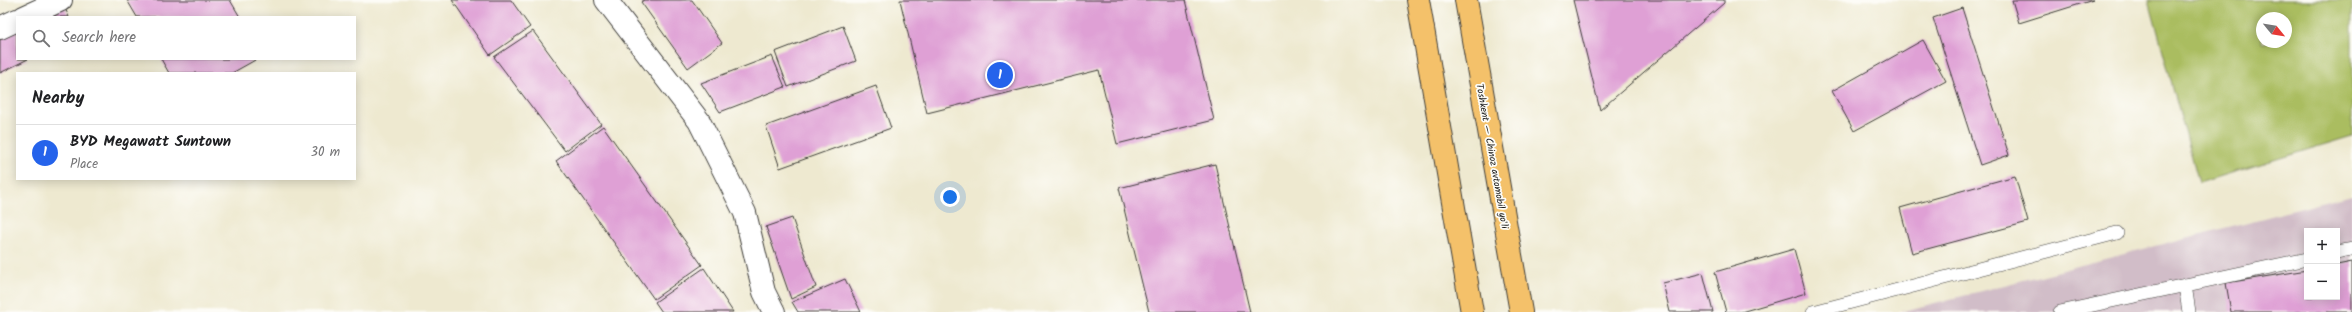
<!DOCTYPE html>
<meta charset="utf-8">
<style>
:root{--surface:#fff;--page:#f6f6f6;--text:#202124;--muted:#757577;--line:#e0e0e0;--accent:#2563eb}
body{margin:0;font-family:Kalam,sans-serif;background:var(--page);color:var(--text)}
.controls{position:absolute;right:12px;bottom:12px;display:grid;overflow:hidden;border-radius:0px;box-shadow:0 2px 10px #0003}
.controls button{width:36px;height:36px;display:grid;place-items:center;padding:0;border:0;border-bottom:1px solid var(--line);background:var(--surface);color:var(--text);font:20px sans-serif}
.compass{position:absolute;left:2256px;top:12px;width:36px;height:36px;border-radius:50%;background:var(--surface);box-shadow:0 2px 10px #0003;rotate:120deg}
.you{position:absolute;left:950px;top:197px;width:14px;height:14px;margin:-10px;border:3px solid #fff;border-radius:50%;background:#1a73e8;box-shadow:0 0 0 6px #1a73e833}
.badge{display:grid;place-items:center;width:26px;height:26px;border-radius:50%;background:var(--accent);color:#fff;font-size:13px;font-weight:700}
.pin{position:absolute;translate:-50% -50%;border:2px solid #fff;box-shadow:0 1px 4px #0006}
.list{margin:0;padding:0;list-style:none}
h2{display:flex;justify-content:space-between;align-items:center;height:52px;margin:0;padding:0 16px;font-size:17px}
h2 small{font-size:13px;font-weight:400;color:var(--muted)}
.list li{display:grid;grid-template-columns:26px 1fr auto;gap:12px;align-items:center;box-sizing:border-box;height:56px;padding:0 16px;border-top:1px solid var(--line)}
.list b{display:block;font-size:15px;white-space:nowrap}
.list p{margin:0;font-size:13px;white-space:nowrap;color:var(--muted)}
.list em{font-size:13px;font-style:normal;color:var(--muted)}
.icon{flex:none;width:22px;height:22px;fill:none;stroke:currentColor;stroke-width:2;stroke-linecap:round;stroke-linejoin:round}
.map{position:relative;flex:none;width:2352px;height:312px;overflow:hidden}
.search{position:absolute;background:var(--surface);box-shadow:0 2px 10px #0003;left:16px;top:16px;width:340px;height:44px;display:flex;align-items:center;gap:10px;box-sizing:border-box;padding:0 14px;border-radius:0px;color:var(--muted);font-size:15px}
.panel{position:absolute;background:var(--surface);box-shadow:0 2px 10px #0003;left:16px;top:72px;width:340px;height:108px;border-radius:0px}
.map>svg:first-child{display:block}
</style>
<div class="map">
<svg width="2352" height="312" viewBox="0 0 2352 312">
<rect width="100%" height="100%" fill="#fdfcf7"/>
<filter id="ink" filterUnits="userSpaceOnUse"><feTurbulence type="fractalNoise" baseFrequency=".025" numOctaves="2"/><feDisplacementMap in="SourceGraphic" scale="8" xChannelSelector="R" yChannelSelector="G"/><feConvolveMatrix kernelMatrix="1 2 1 2 8 2 1 2 1" color-interpolation-filters="sRGB"/></filter>
<filter id="wash" filterUnits="userSpaceOnUse"><feTurbulence type="fractalNoise" baseFrequency=".012" numOctaves="4" result="noise"/><feDisplacementMap in="SourceGraphic" scale="16" xChannelSelector="R" yChannelSelector="G"/><feGaussianBlur stdDeviation="0.9" result="paint"/><feColorMatrix in="noise" values="0 0 0 0 0 0 0 0 0 0 0 0 0 0 0 0 0 1.4 0 .05"/><feComposite in="paint" operator="in"/></filter>
<g filter="url(#wash)">
<rect width="100%" height="100%" fill="#eee9d0"/>
<!-- industrial -->
<path fill="#d1bdc8" fill-rule="evenodd" d="M2352,195v117h-452zM2307,231h30v66h-30z"/>
<!-- green -->
<path fill="#aabd61" stroke="#636c3e" fill-rule="evenodd" d="M2149,0h203v136l-153,47zM2262,18h24v24h-24z"/>
<g id="blocks">
<!-- building -->
<path fill="#dfa0d5" d="M127,0h103l10,17h-103z
M452,0h59l19,27 -40,28z
M644,0h48l30,43 -34,25 -47,-66z
M900,0h285l29,120 -97,24 -18,-74 -172,43z
M1573,0h151v3l-124,107z
M2012,0h81l-74,23z
M64,6l5,11h-26z
M1962,8l47,147 -29,10 -47,-147z
M843,26l13,35 -68,26 -13,-35z
M17,30v29h11l-28,14v-34z
M533,31l68,93 -36,27 -71,-94z
M1923,40l23,41 -92,50 -22,-40z
M772,56l13,31 -65,25 -19,-29z
M161,59h96l-25,14h-63z
M876,86l15,42 -111,40 -14,-42z
M603,126l99,139 -48,34 -98,-138z
M1215,164l35,148h-101l-30,-124z
M2015,176l13,46 -116,31 -12,-45z
M792,218l24,69 -25,12 -25,-72z
M1794,249l12,44 -65,19h-15l-11,-40z
M2352,262v50h-121l-5,-29 81,-13v27h30v-32z
M704,268l29,44h-71l-7,-10z
M1703,273l10,39h-43l-7,-29z
M845,279l16,33h-63l-6,-10z"/>
</g>
</g>
<g filter="url(#ink)">
<use href="#blocks" fill-opacity="0" stroke="#3c3b37" stroke-width="1"/>
<g fill="none" stroke-linecap="round" stroke-linejoin="round">
<defs>
<path id="service" d="M2337,252l15,-3
M2185,285l4,27
M1813,312l304,-79
M2060,312l247,-53"/>
<path id="minor" d="M606,0l93,121 46,92 19,79 10,20
M24,17l37,-17
M0,28l17,-8"/>
<path id="trunk" d="M1418,0l54,312
M1466,0l55,312"/>
</defs>
<!-- service casing -->
<use href="#service" stroke="#3c3b37" stroke-width="14"/>
<!-- minor casing -->
<use href="#minor" stroke="#3c3b37" stroke-width="24"/>
<!-- trunk casing -->
<use href="#trunk" stroke="#3c3b37" stroke-width="24"/>
<!-- service -->
<use href="#service" stroke="#fff" stroke-width="13"/>
<!-- minor -->
<use href="#minor" stroke="#fff" stroke-width="22"/>
<!-- trunk -->
<use href="#trunk" stroke="#f4c16a" stroke-width="22"/>
</g>
</g>
<g text-anchor="middle" stroke-width="3.5" stroke-linejoin="round" paint-order="stroke">
<!-- street labels -->
<g font-size="10" fill="#1c1c1c" stroke="#fdfcf7">
<text transform="translate(1493 156) rotate(80)" y="4">Toshkent — Chinoz avtomobil yoʻli</text>
</g>
</g>
</svg>
<div class="controls">
<button>+</button>
<button>−</button>
</div>
<svg class="compass" viewBox="-18 -18 36 36"><path d="M0-13l5 13h-10z" fill="#e53935"/><path d="M0 13l5-13h-10z" fill="#757577"/></svg>
<div class="you"></div>
<div class="pin badge" style="left:1000px;top:75px">1</div>
<div class="search"><svg class="icon" aria-label="search" viewBox="0 0 24 24"><circle cx="10" cy="10" r="6"/><path d="M15 15l6 6"/></svg>Search here</div>
<section class="panel">
<h2>Nearby<small></small></h2>
<ul class="list">
<li><span class="badge">1</span><div><b>BYD Megawatt Suntown</b><p>Place</p></div><em>30 m</em></li>
</ul>
</section>
</div>
